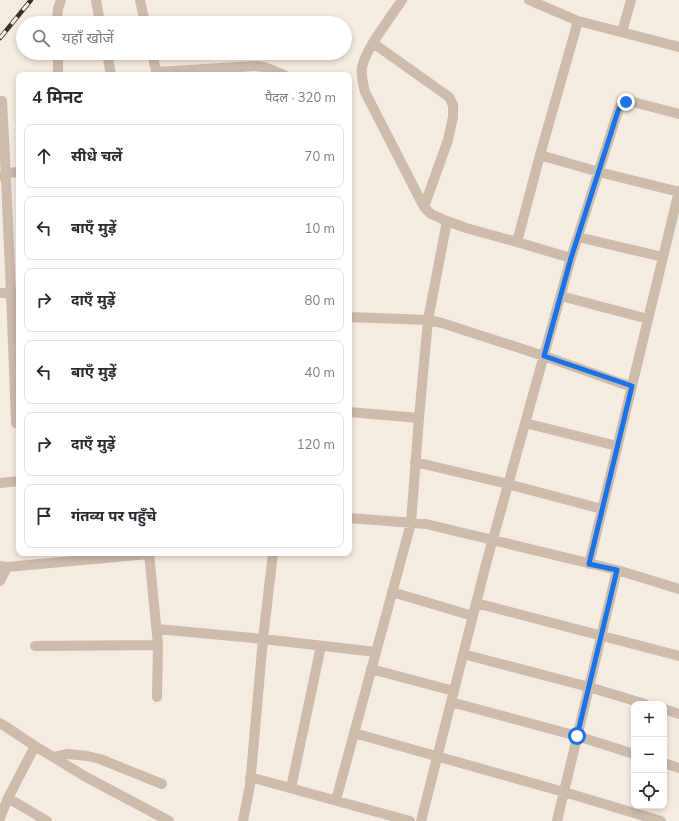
<!DOCTYPE html>
<html lang="hi">
<meta charset="utf-8">
<style>
:root{--surface:#fff;--page:#f2f2f3;--text:#2b2b33;--muted:#7c7c81;--line:#e1e1e2}
body{margin:0;font-family:Mulish,"Noto Sans Devanagari",sans-serif;background:var(--page);color:var(--text)}
.controls{position:absolute;right:12px;bottom:12px;display:grid;overflow:hidden;border-radius:8px;box-shadow:0 2px 6px #0003}
.controls button{width:36px;height:36px;display:grid;place-items:center;padding:0;border:0;border-bottom:1px solid var(--line);background:var(--surface);color:var(--text);font:20px sans-serif}
.stop{position:absolute;width:12px;height:12px;margin:-9px;border:3px solid #1a73e8;border-radius:50%;background:#fff}
.stop.end{background:#1a73e8;border-color:#fff;box-shadow:0 1px 4px #0008}
.list{margin:0;padding:0;list-style:none}
h2{display:flex;justify-content:space-between;align-items:center;height:52px;margin:0;padding:0 16px;font-size:17px}
h2 small{font-size:13px;font-weight:400;color:var(--muted)}
.list li{display:grid;grid-template-columns:26px 1fr auto;gap:12px;align-items:center;box-sizing:border-box;height:64px;margin:0 8px 8px;padding:0 8px;border:1px solid var(--line);border-radius:8px}
.list b{display:block;font-size:15px;white-space:nowrap}
.list em{font-size:13px;font-style:normal;color:var(--muted)}
.icon{flex:none;width:22px;height:22px;fill:none;stroke:currentColor;stroke-width:2;stroke-linecap:round;stroke-linejoin:round}
.map{position:relative;flex:none;width:679px;height:821px;overflow:hidden}
.search{position:absolute;background:var(--surface);box-shadow:0 2px 6px #0003;left:16px;top:16px;width:336px;height:44px;display:flex;align-items:center;gap:10px;box-sizing:border-box;padding:0 14px;border-radius:22px;color:var(--muted);font-size:15px}
.panel{position:absolute;background:var(--surface);box-shadow:0 2px 6px #0003;left:16px;top:72px;width:336px;height:484px;border-radius:8px}
.map>svg:first-child{display:block}
</style>
<div class="map">
<svg width="679" height="821" viewBox="0 0 679 821">
<rect width="100%" height="100%" fill="#f4ebe1"/>
<g fill="none" stroke-linecap="round" stroke-linejoin="round">
<!-- minor -->
<path stroke="#cdbbac" stroke-width="10" d="M96,0l4,23
M140,0l5,23
M402,0c-11,17 -36,48 -40,67 -1,8 1,17 3,25l59,115 7,7 16,7 19,7 51,14 54,16
M529,0l49,21 101,26
M57,23l1,-14 3,-9
M622,32l9,-32
M373,43l69,49 7,5 4,8v12l-5,23 -24,67
M58,53v22
M107,53l4,22
M152,53l5,22
M156,72l99,-6 10,1 19,8
M2,101c6,107 10,215 14,322
M540,155l59,17 80,20
M2,176l4,-3 13,-1
M578,237l85,20
M517,242l23,-87 38,-134
M0,293l19,-1
M561,296l87,23
M349,317l79,3 14,3 102,33 88,31
M349,412l70,6
M525,423l92,23
M415,462l93,22 94,25
M0,483l19,-2
M349,518l77,6 191,46 62,19
M149,553l9,92 -1,52
M589,564l90,-373
M0,566l7,1 142,-13
M0,581l7,-14
M392,592l81,24
M476,603l203,53
M157,629l106,10 113,13
M35,646l123,-1
M463,654l126,33 56,17
M371,669l83,22
M451,702l126,34 57,18
M664,709l15,5
M0,723l35,23 -27,52 -8,20
M354,733l210,59 97,29
M35,746l51,31 83,44
M53,757l15,-3 19,2 13,3 62,25
M664,763l15,5
M250,777l160,44
M291,788l30,-142
M8,798l39,23
M336,800l75,-277 8,-105 9,-98 19,-99
M243,821l7,-36 13,-146 10,-86
M421,821l65,-257 85,-306 47,-147c3,-8 7,-10 15,-9l46,12
M557,821l60,-251"/>
<defs>
<path id="rail" d="M0,38l31,-38"/>
</defs>
<!-- rail casing -->
<use href="#rail" stroke="#3b302b" stroke-width="4.5"/>
<!-- rail -->
<use href="#rail" stroke="#fbf5ee" stroke-width="3" stroke-dasharray="9" stroke-linecap="butt"/>
</g>
<g fill="none" stroke-linecap="round" stroke-linejoin="round">
<!-- route -->
<path stroke="#1a73e8" stroke-width="5" d="M577,736l40,-166 -28,-6 43,-178 -88,-30 27,-98 47,-147 3,-6 5,-3"/>
</g>
</svg>
<div class="controls">
<button>+</button>
<button>−</button>
<button><svg class="icon" aria-label="locate" viewBox="0 0 24 24"><circle cx="12" cy="12" r="6"/><path d="M12 2v4M12 18v4M2 12h4M18 12h4"/></svg></button>
</div>
<div class="stop" style="left:577px;top:736px"></div>
<div class="stop end" style="left:626px;top:102px"></div>
<div class="search"><svg class="icon" aria-label="search" viewBox="0 0 24 24"><circle cx="10" cy="10" r="6"/><path d="M15 15l6 6"/></svg>यहाँ खोजें</div>
<section class="panel">
<h2>4 मिनट<small>पैदल · 320 m</small></h2>
<ul class="list">
<li><svg class="icon" aria-label="ahead" viewBox="0 0 24 24"><path d="M12 20V5M6 11l6-6 6 6"/></svg><div><b>सीधे चलें</b></div><em>70 m</em></li>
<li><svg class="icon" aria-label="left" viewBox="0 0 24 24"><path d="M17 20v-9H6M10 6l-5 5 5 5"/></svg><div><b>बाएँ मुड़ें</b></div><em>10 m</em></li>
<li><svg class="icon" aria-label="right" viewBox="0 0 24 24"><path d="M7 20v-9h11M14 6l5 5-5 5"/></svg><div><b>दाएँ मुड़ें</b></div><em>80 m</em></li>
<li><svg class="icon" aria-label="left" viewBox="0 0 24 24"><path d="M17 20v-9H6M10 6l-5 5 5 5"/></svg><div><b>बाएँ मुड़ें</b></div><em>40 m</em></li>
<li><svg class="icon" aria-label="right" viewBox="0 0 24 24"><path d="M7 20v-9h11M14 6l5 5-5 5"/></svg><div><b>दाएँ मुड़ें</b></div><em>120 m</em></li>
<li><svg class="icon" aria-label="arrive" viewBox="0 0 24 24"><path d="M6 21V4h12l-3 4 3 4H6"/></svg><div><b>गंतव्य पर पहुँचे</b></div></li>
</ul>
</section>
</div>
